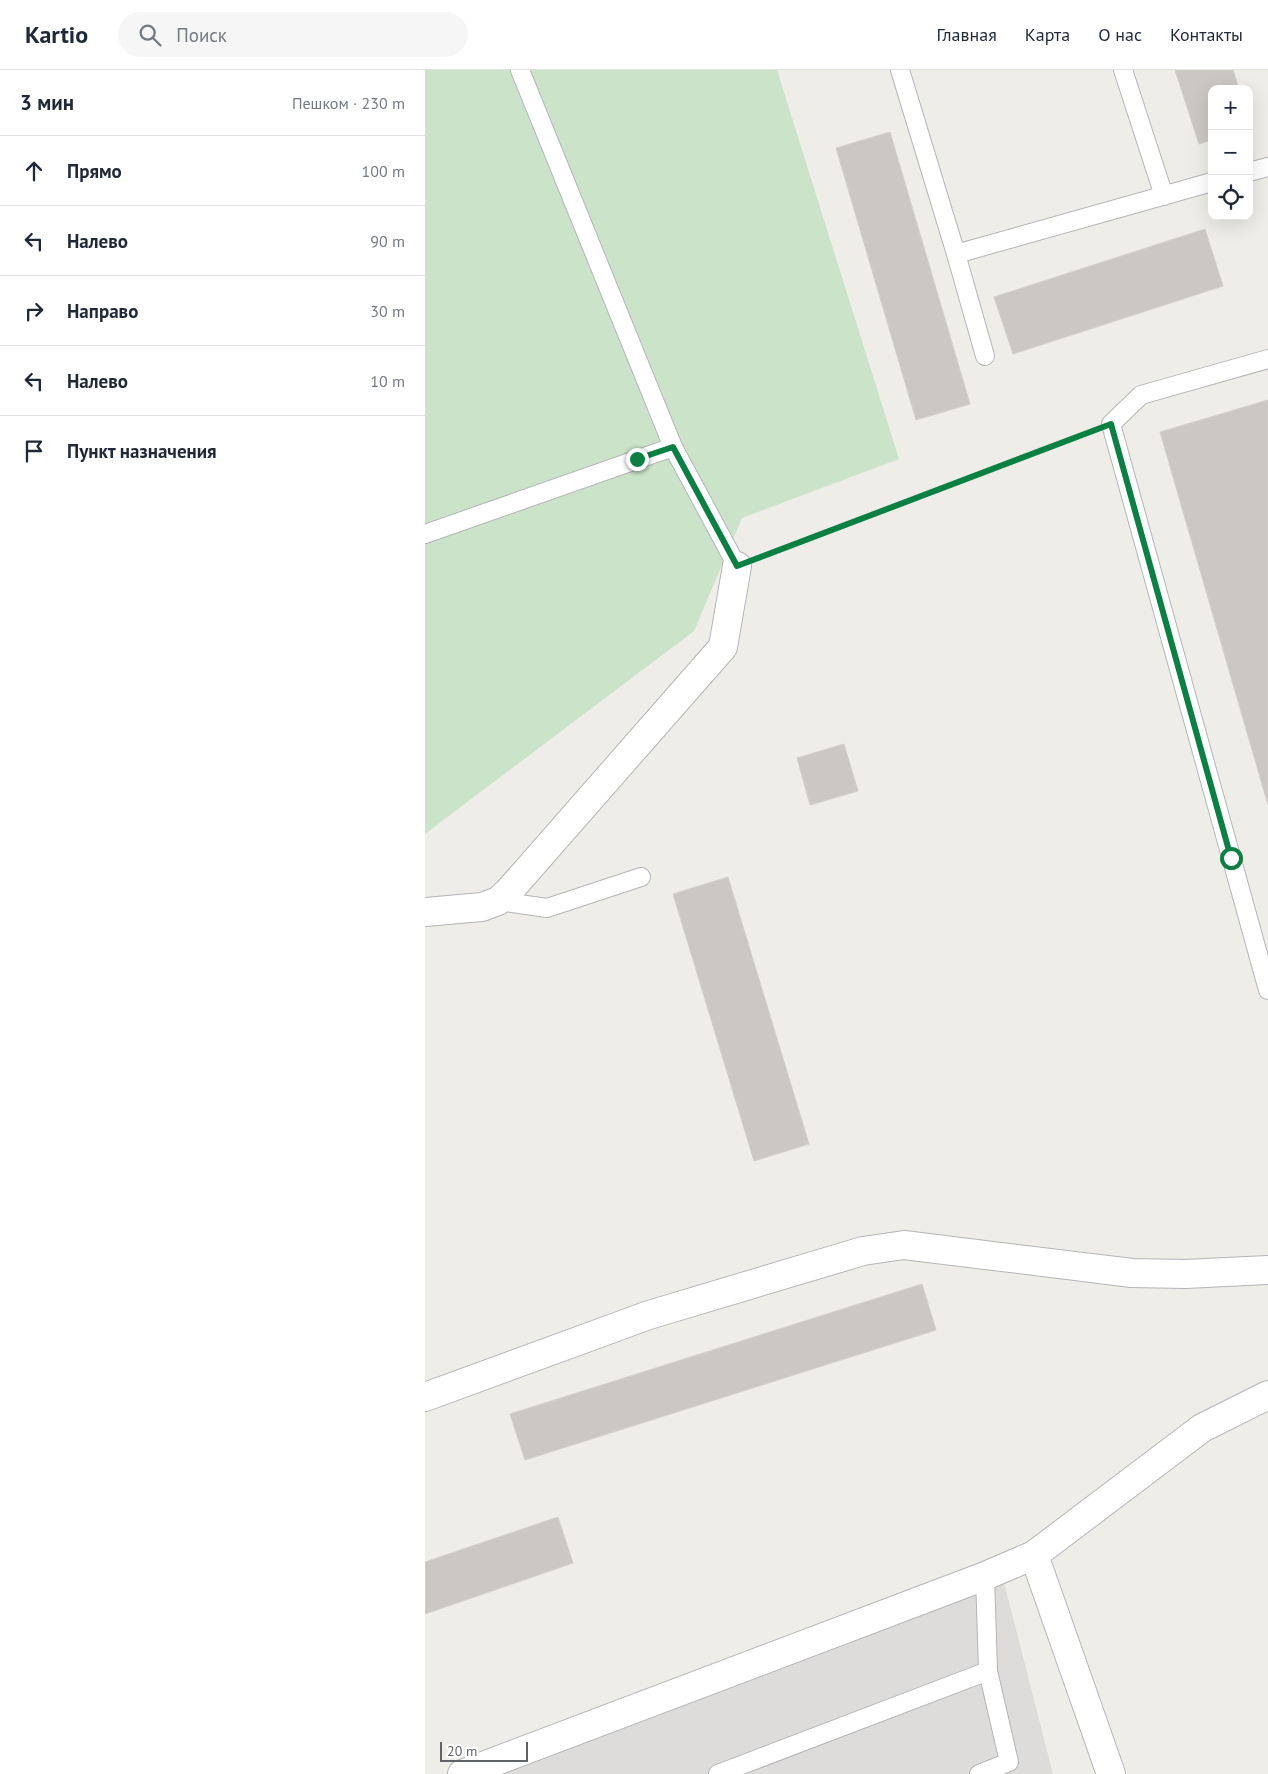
<!DOCTYPE html>
<html lang="ru">
<meta charset="utf-8">
<style>
:root{--surface:#fff;--page:#f6f6f7;--text:#1f2937;--muted:#747a83;--line:#e0e1e3}
body{margin:0;font-family:"PT Sans",sans-serif;background:var(--page);color:var(--text)}
.controls{position:absolute;right:15px;top:15px;display:grid;overflow:hidden;border-radius:10px;box-shadow:0 5px 20px #0002}
.controls button{width:45px;height:45px;display:grid;place-items:center;padding:0;border:0;border-bottom:1px solid var(--line);background:var(--surface);color:var(--text);font:25px sans-serif}
.scale{position:absolute;left:15px;bottom:12px;width:88px;box-sizing:border-box;padding-left:5px;border:2px solid #5f6366;border-top:0;font-size:14px;line-height:18px;white-space:nowrap;color:#5f6366;-webkit-text-stroke:4px #fff;paint-order:stroke}
.stop{position:absolute;width:15px;height:15px;margin:-11px;border:4px solid #0b8043;border-radius:50%;background:#fff}
.stop.end{background:#0b8043;border-color:#fff;box-shadow:0 1px 5px #0008}
.list{margin:0;padding:0;list-style:none}
h2{display:flex;justify-content:space-between;align-items:center;height:65px;margin:0;padding:0 20px;font-size:21px}
h2 small{font-size:16px;font-weight:400;color:var(--muted)}
.list li{display:grid;grid-template-columns:32px 1fr auto;gap:15px;align-items:center;box-sizing:border-box;height:70px;padding:0 20px;border-top:1px solid var(--line)}
.list b{display:block;font-size:19px;white-space:nowrap}
.list em{font-size:16px;font-style:normal;color:var(--muted)}
.icon{flex:none;width:28px;height:28px;fill:none;stroke:currentColor;stroke-width:2;stroke-linecap:round;stroke-linejoin:round}
.map{position:relative;flex:none;width:843px;height:1704px;overflow:hidden}
header{display:flex;align-items:center;gap:30px;box-sizing:border-box;height:70px;padding:0 25px;background:var(--surface);border-bottom:1px solid var(--line)}
header strong{font-size:24px}
nav{display:flex;gap:28px;margin-inline-start:auto;font-size:18px}
.search{width:350px;height:45px;background:var(--page);display:flex;align-items:center;gap:12px;box-sizing:border-box;padding:0 18px;border-radius:28px;color:var(--muted);font-size:19px}
main{display:flex}
aside{flex:1;background:var(--surface)}
.map>svg:first-child{display:block}
</style>
<header>
<strong>Kartio</strong>
<div class="search"><svg class="icon" aria-label="search" viewBox="0 0 24 24"><circle cx="10" cy="10" r="6"/><path d="M15 15l6 6"/></svg>Поиск</div>
<nav><a>Главная</a><a>Карта</a><a>О нас</a><a>Контакты</a></nav>
</header>
<main>
<aside>
<h2>3 мин<small>Пешком · 230 m</small></h2>
<ul class="list">
<li><svg class="icon" aria-label="ahead" viewBox="0 0 24 24"><path d="M12 20V5M6 11l6-6 6 6"/></svg><div><b>Прямо</b></div><em>100 m</em></li>
<li><svg class="icon" aria-label="left" viewBox="0 0 24 24"><path d="M17 20v-9H6M10 6l-5 5 5 5"/></svg><div><b>Налево</b></div><em>90 m</em></li>
<li><svg class="icon" aria-label="right" viewBox="0 0 24 24"><path d="M7 20v-9h11M14 6l5 5-5 5"/></svg><div><b>Направо</b></div><em>30 m</em></li>
<li><svg class="icon" aria-label="left" viewBox="0 0 24 24"><path d="M17 20v-9H6M10 6l-5 5 5 5"/></svg><div><b>Налево</b></div><em>10 m</em></li>
<li><svg class="icon" aria-label="arrive" viewBox="0 0 24 24"><path d="M6 21V4h12l-3 4 3 4H6"/></svg><div><b>Пункт назначения</b></div></li>
</ul>
</aside>
<div class="map">
<svg width="843" height="1704" viewBox="0 0 843 1704">
<rect width="100%" height="100%" fill="#efede8"/>
<!-- industrial -->
<path fill="#dedcda" d="M574,1493l54,211h-607z"/>
<!-- green -->
<path fill="#cbe3c8" d="M0,0h352l122,389 -157,59 -48,113 -269,203z"/>
<!-- building -->
<path fill="#cbc8c4" stroke="#d3cec7" d="M750,0h58l6,19h-27v51l-13,4z
M465,62l80,272 -54,16 -80,-272z
M780,159l18,57 -210,68 -19,-57z
M843,330v405l-108,-373z
M419,674l14,47 -48,14 -13,-47z
M303,807l81,267 -55,17 -81,-267z
M497,1214l14,46 -411,130 -15,-46z
M133,1447l15,46 -148,51v-52z"/>
<g fill="none" stroke-linecap="round" stroke-linejoin="round">
<defs>
<path id="service" d="M95,0l153,377 64,119
M475,0l56,184 256,-72
M698,0l41,126
M824,102l19,-5
M531,184l29,102
M843,289l-127,36 -30,29 157,566
M0,464l248,-87
M73,831l49,7 94,-31
M293,1704l270,-103
M554,1704l30,-12 -21,-91 -3,-95"/>
<path id="minor" d="M0,842l57,-5 16,-6 11,-10 214,-244 14,-81
M0,1327l224,-82 214,-64 41,-6 228,28 53,1 83,-4
M609,1485l77,219
M37,1704l523,-198 49,-21 168,-127 66,-33"/>
</defs>
<!-- service casing -->
<use href="#service" stroke="#b3b5b8" stroke-width="20"/>
<!-- minor casing -->
<use href="#minor" stroke="#b3b5b8" stroke-width="30"/>
<!-- path -->
<path stroke="#a2c3a7" stroke-width="3" stroke-dasharray="5 2.5" stroke-linecap="butt" d="M339,486l326,-124"/>
<!-- service -->
<use href="#service" stroke="#fff" stroke-width="18"/>
<!-- minor -->
<use href="#minor" stroke="#fff" stroke-width="28"/>
</g>
<g fill="none" stroke-linecap="round" stroke-linejoin="round">
<!-- route -->
<path stroke="#0b8043" stroke-width="6" d="M212,389l36,-12 64,119 374,-142 120,434"/>
</g>
</svg>
<div class="controls">
<button>+</button>
<button>−</button>
<button><svg class="icon" aria-label="locate" viewBox="0 0 24 24"><circle cx="12" cy="12" r="6"/><path d="M12 2v4M12 18v4M2 12h4M18 12h4"/></svg></button>
</div>
<div class="scale">20 m</div>
<div class="stop" style="left:806px;top:788px"></div>
<div class="stop end" style="left:212px;top:389px"></div>
</div>
</main>
